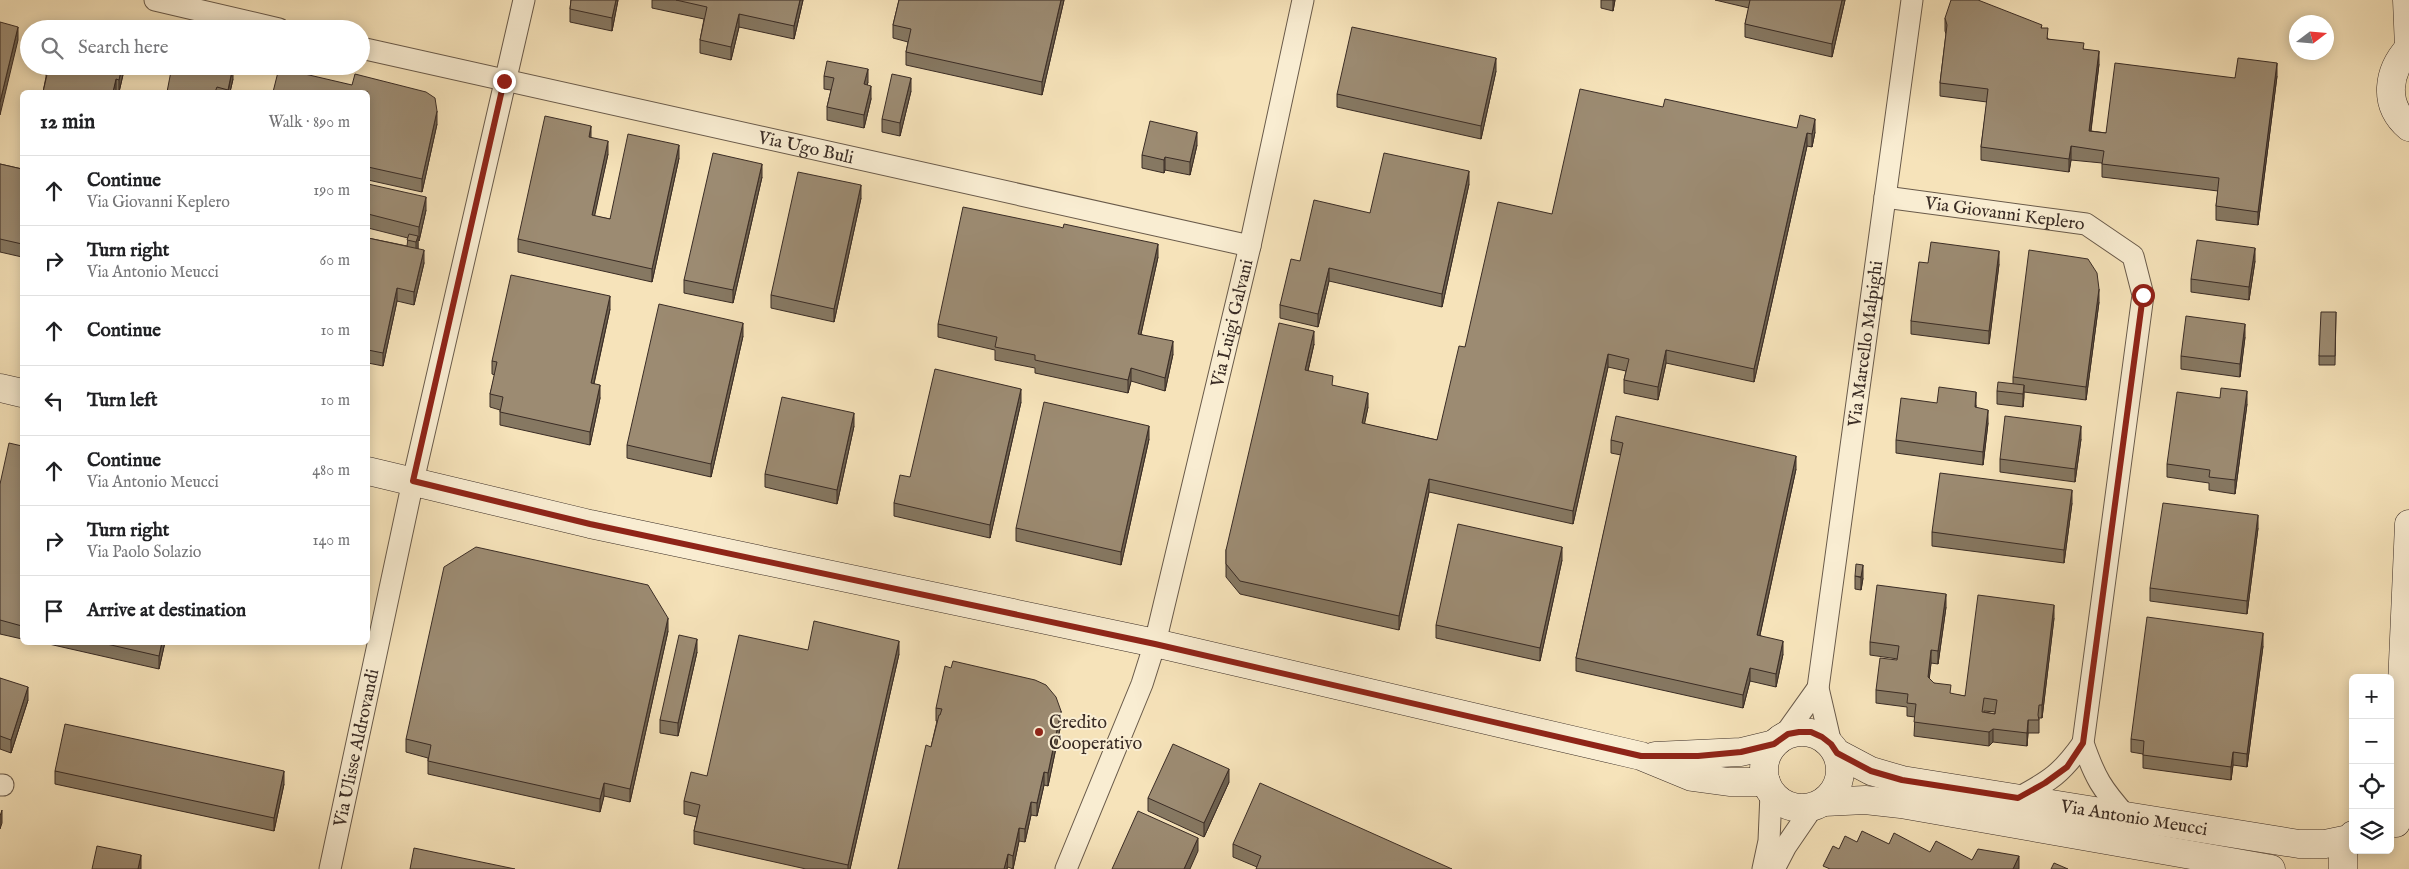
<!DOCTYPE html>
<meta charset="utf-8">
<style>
:root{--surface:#fff;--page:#f6f6f6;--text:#202124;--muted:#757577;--line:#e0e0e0}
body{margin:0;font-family:"IM FELL English",serif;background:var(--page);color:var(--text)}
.controls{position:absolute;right:15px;bottom:15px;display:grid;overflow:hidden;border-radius:8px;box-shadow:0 2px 12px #0003}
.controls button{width:45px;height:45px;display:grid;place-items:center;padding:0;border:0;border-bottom:1px solid var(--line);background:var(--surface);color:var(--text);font:25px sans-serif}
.compass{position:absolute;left:2289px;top:15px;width:45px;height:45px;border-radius:50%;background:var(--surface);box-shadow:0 2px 12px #0003;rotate:74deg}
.stop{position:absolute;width:15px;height:15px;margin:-11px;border:4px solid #8f2418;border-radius:50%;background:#fff}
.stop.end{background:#8f2418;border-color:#fff;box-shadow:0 1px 5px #0008}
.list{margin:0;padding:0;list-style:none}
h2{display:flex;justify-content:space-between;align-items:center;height:65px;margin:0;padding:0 20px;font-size:21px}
h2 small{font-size:16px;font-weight:400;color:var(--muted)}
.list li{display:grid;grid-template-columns:32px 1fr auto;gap:15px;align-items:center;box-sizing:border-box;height:70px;padding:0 20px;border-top:1px solid var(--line)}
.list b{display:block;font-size:19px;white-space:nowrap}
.list p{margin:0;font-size:16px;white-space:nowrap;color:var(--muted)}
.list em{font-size:16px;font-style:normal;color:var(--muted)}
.icon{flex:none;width:28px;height:28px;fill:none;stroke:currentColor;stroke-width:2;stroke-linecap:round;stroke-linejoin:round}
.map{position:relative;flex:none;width:2409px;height:869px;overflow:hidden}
.search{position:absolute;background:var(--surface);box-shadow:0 2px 12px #0003;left:20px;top:20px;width:350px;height:55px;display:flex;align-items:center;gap:12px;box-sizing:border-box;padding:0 18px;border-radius:28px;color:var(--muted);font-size:19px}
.panel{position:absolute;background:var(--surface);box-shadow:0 2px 12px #0003;left:20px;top:90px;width:350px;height:555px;border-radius:8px}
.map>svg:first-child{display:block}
</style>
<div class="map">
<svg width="2409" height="869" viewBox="0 0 2409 869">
<rect width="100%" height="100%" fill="#f6e3ba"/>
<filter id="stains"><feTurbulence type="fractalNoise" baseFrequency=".004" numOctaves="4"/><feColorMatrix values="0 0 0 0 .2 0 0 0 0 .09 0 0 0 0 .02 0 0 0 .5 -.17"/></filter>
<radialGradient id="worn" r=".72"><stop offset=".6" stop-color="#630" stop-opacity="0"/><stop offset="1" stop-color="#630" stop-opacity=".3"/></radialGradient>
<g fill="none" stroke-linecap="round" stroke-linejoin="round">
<defs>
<g id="street">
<path d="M155,0l124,29"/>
<path id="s1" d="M361,48l889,198"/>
<path id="s2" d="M1885,197l201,27 47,32 10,39 -60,448c12,35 19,46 43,73"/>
<path d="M1783,737l35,-49"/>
<path id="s3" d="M1831,744l-13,-56 94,-688"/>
<path d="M0,785h3"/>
<path d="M2018,798c32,-17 44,-25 65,-55"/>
<path id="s4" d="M330,869l83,-388 111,-481"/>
<path id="s5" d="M1066,869l76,-185 13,-41 95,-397 53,-246"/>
<path d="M1763,869l6,-28 2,-48"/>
<path d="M1774,869l12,-23 26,-38"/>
</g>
<g id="secondary">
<path d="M2407,0l2,48"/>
<path d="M2409,48c-21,23 -27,56 0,79"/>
<path d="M0,388l22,5"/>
<path d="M368,471l222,53 565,119 486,113 51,21 37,5h37"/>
<circle cx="1802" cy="770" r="38"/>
<path id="s6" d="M1837,753l34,18 31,9 397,64h26l24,-5"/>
<path d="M1655,756l86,-4 33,-8"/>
<path d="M1824,802l41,-2 36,4 370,65"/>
<path d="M2396,823l13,-299"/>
<path d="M2343,869v-18l10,-16"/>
</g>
</defs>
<!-- street casing -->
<use href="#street" stroke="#695a4a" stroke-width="23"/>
<!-- secondary casing -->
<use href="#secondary" stroke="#3a2c25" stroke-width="29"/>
<!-- street -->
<use href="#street" stroke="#f9edd2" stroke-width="21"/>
<!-- secondary -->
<use href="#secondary" stroke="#f9edd2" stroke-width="28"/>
</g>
<!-- wall -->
<path fill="#867862" stroke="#3a2c25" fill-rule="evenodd" d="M571,0h47l-6,31 -42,-9v-13z
M652,0h151l-9,39 -55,-12 -8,33 -31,-7v-13l4,-21 -52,-11z
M899,0h165l-22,95 -136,-30v-13l2,-10 -15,-4v-13z
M1601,0h14l-2,11 -12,-3z
M1715,0h130l-13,57 -87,-20v-13l4,-16z
M1945,18l97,10 6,11 36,10 15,15 -8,67 15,2 129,-55 42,-2 -19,149 -42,-5v-14l2,-15 -116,-14v-14l-31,-3 -2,12 -88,-12v-13l6,-45 -47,-6v-13l6,-49 -1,-3z
M46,66h79l-6,26h-76l3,-15z
M1496,71l-15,68 -144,-32v-13z
M824,76l44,6 -1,3 4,14 -7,29 -37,-8v-13l4,-17 -7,-1z
M233,79l-3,13h-63z
M911,91l-11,45 -18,-4v-13z
M368,92l69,32 -15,68 -54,-12z
M1663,107l152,25 -3,15 -5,-1 -53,236 -88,-19 -8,37 -34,-7v-13l2,-9 -18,-4 -35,157 -144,-32 -30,138 -159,-36 -14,-17v-27l88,-206 -6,27 60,36 -4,17 73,16 28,-93 87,-133z
M591,137l17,17 -14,62 16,3 69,-61 -27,124 -134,-30v-13z
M1197,145l-7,30 -25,-5 -1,3 -22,-5v-13z
M0,164l22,5v88l-22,-5z
M762,177l-29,126 -49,-10v-13z
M368,184l58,26 -7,31 -1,-1v9l6,14 -10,42 -17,-4 -14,65 -15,-3v-125l39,8 1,-8 -40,-10z
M1469,184l-27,123 -113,-26 -11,46 -38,-9v-13l20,-44 70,-48z
M861,198l-27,124 -63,-14v-13z
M1063,228l95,29 -17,77 32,20 -8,37 -34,-10 -3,12 -93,-20v-5l-40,-8v-10l-57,-13v-13z
M2255,261l-6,39 -58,-8v-13z
M1928,263l71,1 -10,80 -78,-10v-13z
M2099,302l-13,98 -62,-8 -1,15 -26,-3v-13l16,-7v-7z
M610,309l-16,75 6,14 -10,47 -90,-20v-15l-10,-3v-13l5,-19 -3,-1v-13z
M2336,312l-1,53h-16v-9z
M743,336l-32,141 -84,-19v-13z
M2245,337l-5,40 -59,-8v-13z
M1021,402l-31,136 -96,-22v-13l16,-26z
M1937,403l39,2v3l12,15 -5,42 -87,-12v-13z
M2247,404l-12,90 -26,-4v-7l-42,-6v-13z
M854,426l-17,78 -72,-17v-13z
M1149,439l-28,126 -105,-24v-13z
M2081,439l-6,43 -75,-10v-13z
M1611,440l185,29 -36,166 23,19 -7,33 -26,-6 -7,27 -167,-37v-13l45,-203 -10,-2z
M22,446v193l-22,-5v-150z
M2072,503l-8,60 -132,-17v-14z
M2258,528l-11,86 -97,-13v-13z
M1562,560l-22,101 -104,-23v-13z
M1855,576l8,2 -2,12 -6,-1z
M1946,607l-8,57 -7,-1 -2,16 5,4 17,11 14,2 89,-78 -12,100h-3v15h-11l-1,13 -34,-4 -4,4 -75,-10 1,-19 -8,-1v-9l-31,-4v-13l22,-31 -28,-4v-13zM1984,711l11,1v2l-11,-2z
M668,631l-38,171 -26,-6 -4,16 -172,-38v-16l-22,-6v-13z
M40,642h125l-6,27z
M2263,646l-16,121 -14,-2 -2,15 -88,-12v-14l-12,-2v-13z
M808,650l91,4 -49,215h-44l-112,-25v-13l3,-14 -13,-3v-13l23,-25z
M697,652l-19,84 -18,-3v-13z
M0,678l28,22 -17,53 -11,-4z
M936,708l125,16 -13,62 -4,-1 -7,31 -6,-1 -6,27 -6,-1 -6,28 -5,-2 -1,2h-109l33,-122 6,-26h-1z
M55,771l229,13 -10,47 -219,-47z
M1229,782l-25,55 -56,-26v-13z
M1233,844l219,25 -195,-2 -24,-10z"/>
<!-- shaded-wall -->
<path fill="#6d6150" stroke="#3a2c25" d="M616,0h2l-6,31v-13z
M800,0h3l-9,39v-13z
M1061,0h3l-22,95v-13z
M1613,0h2l-2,11z
M1842,0h3l-13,57v-13z
M739,14v13l-8,33v-13z
M18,27v13l-18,75v-13z
M2099,51v13l-10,80v-13z
M1496,58v13l-15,68v-13z
M2277,63v13l-19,149v-13z
M122,66h3l-6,26v-12z
M233,66v13l-3,13h-2z
M868,69v13l-4,15v-13z
M911,78v13l-11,45v-13z
M116,79v13h-3z
M871,86v13l-7,29v-13z
M437,111v13l-15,68v-13z
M1815,119v13l-3,15v-13z
M591,126v13l-2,-2z
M1197,132v13l-7,30v-13z
M1807,133v13l-53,236v-13z
M608,141v13l-16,74v-13z
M679,145v13l-27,124v-13z
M2071,146v14l-2,12v-13z
M1165,157v13l-1,3v-13z
M762,164v13l-29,126v-13z
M1469,171v13l-27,123v-13z
M861,185v13l-27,124v-13z
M426,197v13l-7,31v-14z
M418,236v13l-2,6v-13z
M1158,244v13l-20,90v-13z
M2255,248v13l-6,39v-13z
M424,250v13l-10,42v-13z
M1999,251v13l-10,80v-13z
M1329,268v13l-11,46v-13z
M397,288v13l-14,65v-13z
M2099,289v13l-13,98v-13z
M610,296v13l-19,87v-13z
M743,323v13l-32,141v-13z
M2245,324v13l-5,40v-13z
M1314,331v13l-9,39v-13z
M1173,341v13l-8,37v-13z
M1666,350v13l-8,37v-13z
M1608,354v13l-35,157v-13z
M1131,368v13l-3,12v-13z
M600,385v13l-10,47v-13z
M2024,385v13l-1,9v-13z
M1021,389v13l-31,136v-13z
M2247,391v13l-12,90v-14z
M1976,392v13l-1,15v-13z
M1368,393v14l-6,29v-13z
M1988,410v13l-5,42v-13z
M854,413v13l-17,78v-14z
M1149,426v13l-28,126v-13z
M2081,426v13l-6,43v-13z
M1796,456v13l-39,179v-13z
M1429,479v13l-30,138v-14z
M2072,490v13l-8,60v-13z
M2258,515v13l-11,86v-13z
M1562,547v13l-22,101v-13z
M1863,565v13l-2,12v-13z
M1946,594v13l-8,57v-13z
M2054,605v13l-12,100v-13z
M668,618v13l-38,171v-13z
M2263,633v13l-16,121v-13z
M697,639v13l-19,84v-13z
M899,641v13l-49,215h-2v-4z
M1783,641v13l-7,33v-13z
M162,642h3l-6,27v-13z
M1931,650v13l-3,27v-13z
M1750,668v13l-7,27v-13z
M28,687v13l-17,53v-13z
M1061,711v13l-13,62v-13z
M2028,720v13l-1,13v-13z
M1993,729v13l-4,4v-14z
M2233,752v13l-2,15v-13z
M1229,769v13l-25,55v-14z
M284,771v13l-10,47v-13z
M1044,772v13l-7,31v-13z
M604,783v13l-4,16v-13z
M1031,802v13l-6,27v-13z
M2,810v13l-2,6v-13z
M1019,828v13l-6,28v-13z
M1198,838v13l-8,18h-6z
M1008,854l-1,15h-3z
M141,855v14h-3z
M2019,856v13h-6z"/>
<!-- building -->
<path fill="#9c8b72" stroke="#3a2c25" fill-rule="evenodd" d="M571,0h45l-4,18 -42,-9z
M676,0h124l-6,26 -55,-12 -8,33 -31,-7 7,-33z
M899,0h162l-19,82 -136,-30 5,-23 -18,-4z
M1750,0h92l-10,44 -87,-20z
M1951,0h27l64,25 -1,3h7l-1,11 37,4 -1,6 16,2 -10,80 17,2 9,-70 120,15 3,-20 39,5 -19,149 -42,-6 3,-28 -117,-14 2,-13 -33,-5 -2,13 -88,-12 7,-58 -48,-6 7,-58 -2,-7z
M0,22l18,5 -18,75z
M268,25l17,4h-18z
M1352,27l144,31 -15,68 -144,-32z
M827,61l41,8 -4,15 7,2 -7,29 -37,-8 7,-29 -10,-2z
M49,66h73l-3,14 -3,-1 -3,13h-70z
M172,66h61l-5,24 -11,-3 -2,5h-48z
M279,68l73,17 3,-11 71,18 9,6 2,13 -15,68 -54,-12v-75h-95z
M892,74l19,4 -11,45 -18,-4z
M1580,89l83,18 2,-8 132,29 3,-13 15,4 -3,15 -5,-1 -53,236 -88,-19 -8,37 -34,-7 5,-21 -21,-5 -35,157 -144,-32 -30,137 -159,-35 -14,-17v-14l53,-227 35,8 -9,39 28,6 -1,9 36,8 -6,30 75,17 22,-94 6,1 33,-145 54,12z
M545,116l46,10 -2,11 19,4 -16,74 18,4 18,-85 51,11 -27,124 -134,-30z
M1150,121l47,11 -7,30 -25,-5 -1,3 -22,-5z
M713,153l49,11 -29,126 -49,-10z
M1384,153l85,18 -27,123 -113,-26 -11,46 -38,-9 11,-46 9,2 14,-61 56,13z
M0,164l22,5v75l-22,-5z
M798,172l63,13 -27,124 -63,-14z
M368,184l58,13 -7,30 -51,-13z
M963,207l97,20 3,1 1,-4 94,20 -20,90 35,7 -8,37 -34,-10 -3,12 -93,-20v-5l-40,-8 2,-10 -59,-13z
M409,234l9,2 -2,6 -9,-2z
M368,238l56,12 -10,42 -17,-4 -14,65 -15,-3z
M2197,240l58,8 -6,39 -58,-8z
M1931,242l68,9 -10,80 -78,-10 8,-59 9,1z
M2029,250l59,9 9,14 2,16 -13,98 -73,-10z
M511,275l99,21 -19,87 9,2 -10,47 -90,-20 3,-15 -13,-3 7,-32 -5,-1z
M659,304l84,19 -32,141 -84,-19z
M2321,312h15l-1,44h-16z
M2186,316l59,8 -5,40 -59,-8z
M935,369l86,20 -31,136 -96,-22 6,-28 10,2z
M1998,382l26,3 -1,9 -26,-3z
M1939,387l37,5 -1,15 13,3 -5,42 -87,-12 5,-42 36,5z
M2221,388l26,3 -12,89 -26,-3 1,-7 -43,-6 10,-72 43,6z
M782,397l72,16 -17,77 -72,-16z
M1044,402l105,24 -28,126 -105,-24z
M1616,416l180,40 -39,179 26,6 -7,33 -26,-6 -7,27 -167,-37 47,-215 -12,-3z
M2005,416l76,10 -6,43 -75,-10z
M9,443l13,3v180l-22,-6v-136z
M1940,473l132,17 -8,60 -132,-18z
M2163,503l95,12 -11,86 -97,-13z
M1458,524l104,23 -22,101 -104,-23z
M476,547l172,38 20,33 -38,171 -26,-6 -4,16 -172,-38 3,-16 -25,-6 38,-172z
M1856,564l7,1 -2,12 -6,-1z
M1877,585l69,9 -8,57 -7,-1 -3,27 6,6 17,2 -1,8 15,3 13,-101 76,10 -12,100h-3l-1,10 1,5h-11l-1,13 -34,-4 -4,3 -75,-10 2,-18 -9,-1 1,-9 -32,-4 4,-32 17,2 2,-14 -29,-4zM1984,698l13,2 -2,14 -13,-2z
M2147,617l116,16 -16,121 -14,-2 -2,15 -88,-12 1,-14 -13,-2z
M814,621l85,20 -51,224 -154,-34 6,-26 -16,-4 7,-29 16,4 32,-141 69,15z
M679,635l18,4 -19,84 -18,-3z
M98,642h64l-3,14z
M953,661l82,19 11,5 10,12 5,14 -13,62 -4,-1 -7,31 -6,-1 -6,27 -6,-1 -6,28 -5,-2 -4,15h-106l28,-124 5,2 8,-32h1l2,-6 -6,-1 9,-42 6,2z
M0,678l28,9 -17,53 -11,-4z
M65,724l219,47 -10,47 -219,-47z
M1173,744l56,25 -25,54 -56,-25z
M1260,783l192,86h-196l5,-13 -28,-12z
M1138,811l60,27 -14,31h-72z
M1862,831l27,13 5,-11 36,19 6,-11 36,19 6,-11 41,7 -6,13h-183l-7,-3 10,-20 6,3 6,-13 12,6z
M97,846l44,9 -3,14h-46z
M414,848l101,21h-105z
M2054,863l14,6h-17z"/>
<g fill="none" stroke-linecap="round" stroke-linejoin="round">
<!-- route -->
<path stroke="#8f2418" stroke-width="6" d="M504,81l-91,400 177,43 565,120 486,112h57l43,-4 33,-8 14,-10 11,-2h12l11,5 9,7 6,9 34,18 31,9 116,18 27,-15 22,-16 16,-24 60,-448"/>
</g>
<!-- markers -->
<circle fill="#8f2418" stroke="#f9edd2" stroke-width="2" cx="1039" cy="732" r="5"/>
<g text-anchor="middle" stroke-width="4" stroke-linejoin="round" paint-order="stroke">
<!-- street labels -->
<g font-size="18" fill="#3a2c25" stroke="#f9edd2">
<text dy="6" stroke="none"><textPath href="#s1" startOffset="456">Via Ugo Buli</textPath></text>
<text dy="6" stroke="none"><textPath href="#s2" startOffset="121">Via Giovanni Keplero</textPath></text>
<text dy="6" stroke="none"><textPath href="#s5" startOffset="572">Via Luigi Galvani</textPath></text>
<text dy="6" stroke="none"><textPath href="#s3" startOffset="405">Via Marcello Malpighi</textPath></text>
<text dy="6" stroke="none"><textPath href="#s4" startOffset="124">Via Ulisse Aldrovandi</textPath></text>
<text dy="6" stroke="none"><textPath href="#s6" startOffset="306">Via Antonio Meucci</textPath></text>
</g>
<!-- poi labels -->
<g font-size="18" fill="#3a2c25" stroke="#f9edd2" text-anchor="start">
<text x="1049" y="728">Credito<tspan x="1049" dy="21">Cooperativo</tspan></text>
</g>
</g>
<rect width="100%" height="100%" filter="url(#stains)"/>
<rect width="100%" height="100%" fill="url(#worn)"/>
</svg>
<div class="controls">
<button>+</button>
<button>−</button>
<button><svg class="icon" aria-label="locate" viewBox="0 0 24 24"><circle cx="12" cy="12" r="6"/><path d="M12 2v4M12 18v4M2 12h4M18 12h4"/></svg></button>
<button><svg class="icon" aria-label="layers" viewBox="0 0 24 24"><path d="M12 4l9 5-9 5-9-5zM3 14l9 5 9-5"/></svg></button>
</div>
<svg class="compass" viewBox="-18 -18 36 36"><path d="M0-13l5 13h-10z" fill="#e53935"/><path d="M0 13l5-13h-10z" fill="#757577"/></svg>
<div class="stop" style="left:2143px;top:295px"></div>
<div class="stop end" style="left:504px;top:81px"></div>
<div class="search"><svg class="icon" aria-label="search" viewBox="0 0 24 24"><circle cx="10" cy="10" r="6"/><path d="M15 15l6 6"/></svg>Search here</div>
<section class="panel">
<h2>12 min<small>Walk · 890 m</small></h2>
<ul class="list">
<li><svg class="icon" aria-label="ahead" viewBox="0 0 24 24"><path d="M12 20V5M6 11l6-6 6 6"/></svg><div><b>Continue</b><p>Via Giovanni Keplero</p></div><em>190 m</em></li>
<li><svg class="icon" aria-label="right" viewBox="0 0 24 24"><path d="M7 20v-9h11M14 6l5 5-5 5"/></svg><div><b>Turn right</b><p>Via Antonio Meucci</p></div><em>60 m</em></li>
<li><svg class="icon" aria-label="ahead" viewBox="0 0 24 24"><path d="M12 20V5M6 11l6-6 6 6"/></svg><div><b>Continue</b></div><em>10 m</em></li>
<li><svg class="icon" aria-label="left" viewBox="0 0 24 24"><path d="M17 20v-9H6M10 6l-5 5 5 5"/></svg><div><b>Turn left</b></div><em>10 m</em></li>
<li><svg class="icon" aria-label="ahead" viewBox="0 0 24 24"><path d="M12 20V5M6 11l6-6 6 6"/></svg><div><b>Continue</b><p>Via Antonio Meucci</p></div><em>480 m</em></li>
<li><svg class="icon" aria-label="right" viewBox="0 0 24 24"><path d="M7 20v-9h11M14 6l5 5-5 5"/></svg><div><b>Turn right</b><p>Via Paolo Solazio</p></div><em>140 m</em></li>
<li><svg class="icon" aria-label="arrive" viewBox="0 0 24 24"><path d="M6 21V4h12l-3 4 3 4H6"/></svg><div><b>Arrive at destination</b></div></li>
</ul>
</section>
</div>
